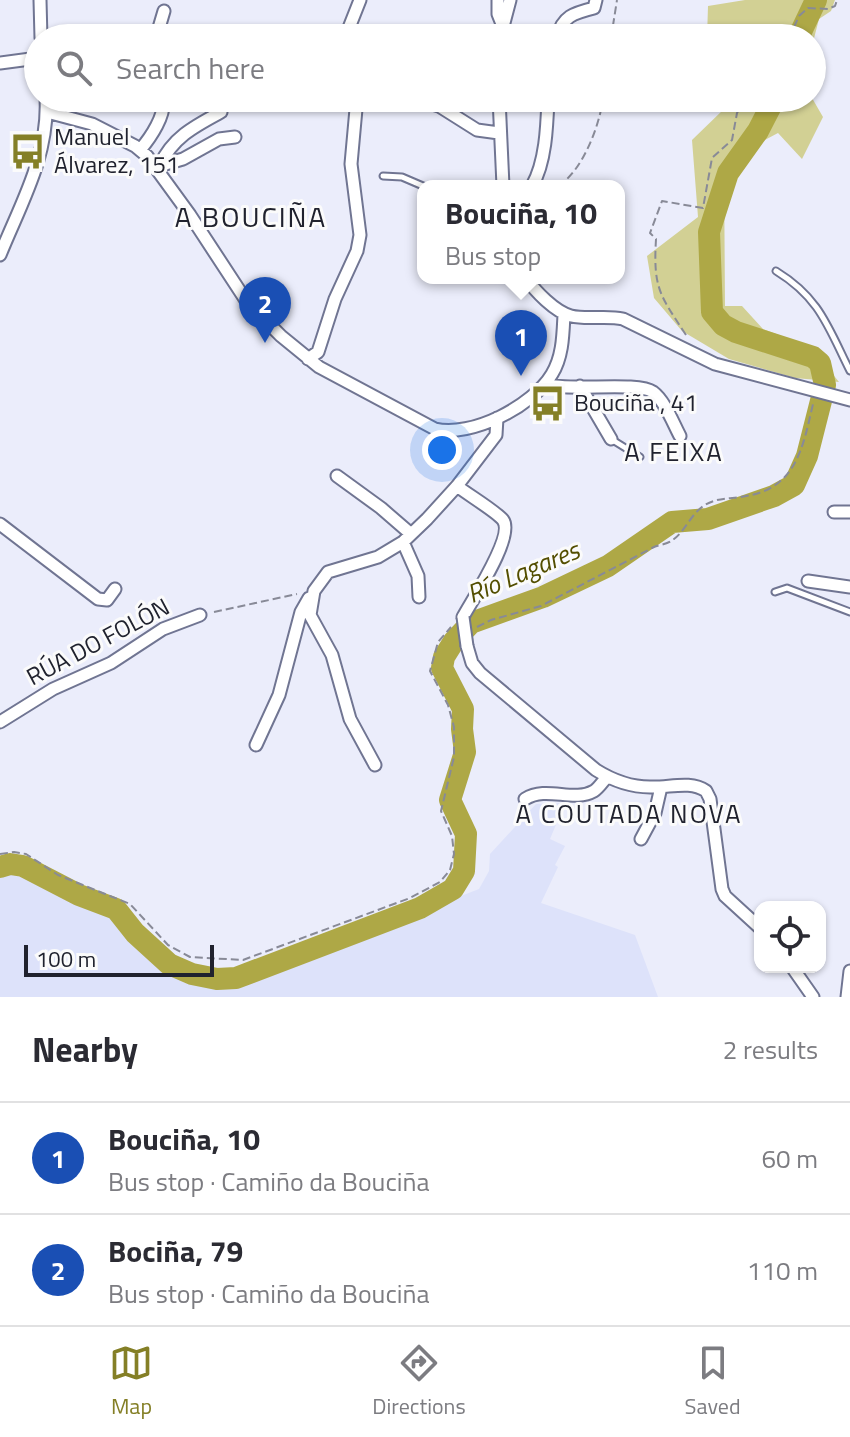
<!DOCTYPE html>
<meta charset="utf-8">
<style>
:root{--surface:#fff;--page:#f2f2f3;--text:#2b2b33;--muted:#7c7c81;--line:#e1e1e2;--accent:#847f26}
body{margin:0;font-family:"Titillium Web",sans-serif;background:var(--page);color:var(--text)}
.controls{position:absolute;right:24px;bottom:24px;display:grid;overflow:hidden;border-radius:16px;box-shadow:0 2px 6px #0004}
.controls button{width:72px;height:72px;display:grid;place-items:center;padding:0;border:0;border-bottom:2px solid var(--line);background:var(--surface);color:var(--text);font:40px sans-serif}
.scale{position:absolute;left:24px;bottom:20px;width:190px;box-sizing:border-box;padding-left:8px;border:4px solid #20222e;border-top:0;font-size:22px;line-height:28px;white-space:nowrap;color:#20222e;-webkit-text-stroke:6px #fbfbfb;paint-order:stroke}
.you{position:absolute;left:442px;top:450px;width:28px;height:28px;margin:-20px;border:6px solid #fff;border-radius:50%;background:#1a73e8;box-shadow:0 0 0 12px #1a73e833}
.badge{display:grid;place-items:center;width:52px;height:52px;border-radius:50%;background:var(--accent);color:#fff;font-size:26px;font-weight:700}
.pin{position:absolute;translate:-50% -66px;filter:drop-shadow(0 2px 4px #0008)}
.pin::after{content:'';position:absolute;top:42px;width:28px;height:24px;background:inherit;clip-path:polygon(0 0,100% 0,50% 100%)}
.popup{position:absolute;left:417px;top:180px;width:208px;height:104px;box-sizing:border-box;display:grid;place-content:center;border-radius:16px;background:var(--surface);filter:drop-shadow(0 2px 6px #0005);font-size:26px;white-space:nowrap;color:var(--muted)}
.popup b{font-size:30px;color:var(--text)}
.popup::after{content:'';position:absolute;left:50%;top:100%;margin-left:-16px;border:16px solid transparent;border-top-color:var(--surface)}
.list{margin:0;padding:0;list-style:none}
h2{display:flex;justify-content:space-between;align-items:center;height:104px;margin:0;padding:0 32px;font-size:34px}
h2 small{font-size:26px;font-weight:400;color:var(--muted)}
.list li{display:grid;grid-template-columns:52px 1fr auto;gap:24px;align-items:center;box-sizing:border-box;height:112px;padding:0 32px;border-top:2px solid var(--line)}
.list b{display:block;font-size:30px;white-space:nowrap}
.list p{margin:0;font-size:26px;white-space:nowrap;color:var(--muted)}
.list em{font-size:26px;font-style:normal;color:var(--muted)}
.icon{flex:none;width:44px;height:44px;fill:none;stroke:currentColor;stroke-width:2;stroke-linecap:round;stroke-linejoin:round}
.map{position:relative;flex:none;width:850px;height:997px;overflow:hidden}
.search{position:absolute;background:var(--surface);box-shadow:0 2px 6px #0004;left:24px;right:24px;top:24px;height:88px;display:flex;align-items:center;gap:20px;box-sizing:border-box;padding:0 28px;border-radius:44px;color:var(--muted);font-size:30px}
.sheet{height:328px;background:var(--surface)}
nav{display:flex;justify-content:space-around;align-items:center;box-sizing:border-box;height:112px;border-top:2px solid var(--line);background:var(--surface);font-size:22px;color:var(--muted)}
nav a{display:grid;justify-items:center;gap:4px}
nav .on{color:var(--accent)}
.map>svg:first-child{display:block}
</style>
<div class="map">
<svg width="850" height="997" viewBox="0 0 850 997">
<rect width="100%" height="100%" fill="#ebedfb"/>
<!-- built -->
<path fill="#dde2fa" d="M565,803l-15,36 15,7 -10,19 3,2 -17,36 94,32 23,62h-658v-123l10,-7 11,2 63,32 28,8 15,23 44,39 38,13 23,1 247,-96 10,-18 1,-17 46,-50z"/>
<!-- green -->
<path fill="#d2d094" d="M745,0h90l-4,11 -12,8 -7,27v-8h-105l1,-32z
M727,98h85l11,19 -21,42 -24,-26 -54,29 1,144h17l21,23 48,18 28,35 -44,-4 -66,-19 -47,-28 -28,-33 -7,-42 51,-39 -6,-77 33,-32z"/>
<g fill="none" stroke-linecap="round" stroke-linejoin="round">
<!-- river -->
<path stroke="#aea846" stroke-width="22" d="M798,38l18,-38
M0,867l10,-3 13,2 56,29 37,14 19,24 34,31 23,10 25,5 19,-1 184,-70 33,-19 11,-18 2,-37 -16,-34 15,-48 -3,-23 1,-20 -21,-41 2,-11 10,-16 17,-18 72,-26 65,-31 64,-44 36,-3 66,-23 20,-11 13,-29 18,-71 -5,-22 -7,-6 -77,-25 -13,-7 -11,-13 -3,-80 19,-59 30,-42 17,-33"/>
<defs>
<path id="lane" d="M383,176l19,1 21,9
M776,271c44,27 52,56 74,100
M611,439l29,18
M775,592l12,-4 63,24"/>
<path id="street" d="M40,0l1,38
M498,0v14l4,10
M156,38l8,-27
M345,38l15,-38
M500,38l10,-38
M557,38c5,-22 17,-25 37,-30l2,-8
M0,63l38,-5
M413,98l26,8 38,24 22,3
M499,98l4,88
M47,112l45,12 43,22 12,10 43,59 57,87 34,34 38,31 116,62c36,9 98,-23 117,-55 11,-18 11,-40 12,-60
M140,150c11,-13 26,-35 23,-52
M160,165c13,-28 35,-39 61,-53
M155,167l28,-8 36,-20 16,-2
M532,186c14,-24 15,-61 16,-88
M0,255c21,-52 49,-99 46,-157
M526,278c9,13 29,34 45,38 17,4 35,-1 52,3l92,45 135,36
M308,359l10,-7 17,-53 22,-48 3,-16 -9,-71 6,-66
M545,384c23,8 92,-3 108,8 12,9 20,31 27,44
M580,386l31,53
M337,476l44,32 30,26
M457,486c10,8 40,26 46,34 12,16 -31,80 -40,97
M834,512h16
M0,524l98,75 9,1 8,-11
M403,542l15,34 1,21
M808,581l42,6
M467,646l5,17 8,10 116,97c16,10 35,17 54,17 19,1 40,-7 56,4l4,8 12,90 3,7 35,32
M0,722l53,-33 58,-26 52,-34 37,-14
M256,745l23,-50 22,-83 8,-14
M375,765l-25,-46 -18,-64 -22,-40 4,-24 14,-19 50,-15 25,-15 24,-23 30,-33 39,-51 1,-17
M525,799c22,-14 48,4 69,-8 5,-3 9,-10 13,-14
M641,839l14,-26 6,-26
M792,967l21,30
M847,997l3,-26"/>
</defs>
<!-- lane casing -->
<use href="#lane" stroke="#707592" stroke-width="9"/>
<!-- street casing -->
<use href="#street" stroke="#707592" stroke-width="15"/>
<!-- path -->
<path stroke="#888a97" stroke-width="2" stroke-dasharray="8 4" stroke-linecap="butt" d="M611,38l6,-38
M789,38l10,-22 9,-8 20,1 7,-3 2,-6
M558,186c24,-14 42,-61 45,-88
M686,335c-26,-40 -33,-46 -30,-96l-6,-6 12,-32 41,7 9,-50 20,-18 5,-27 6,-10 11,-5
M214,612l83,-18
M477,627l14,-7 50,-14 113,-59c5,-2 13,-3 17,-6 14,-8 19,-27 34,-36 13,-8 27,-6 41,-9 51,-8 57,-50 67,-92
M0,854l14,-2 12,2 32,21 72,29 38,41 22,12 53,3 167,-62 30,-16 10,-12 4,-16 -2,-18 -11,-25 13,-54v-30l-6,-22 -18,-34 8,-29 13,-15"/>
<!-- lane -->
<use href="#lane" stroke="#fff" stroke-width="5"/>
<!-- street -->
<use href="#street" stroke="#fff" stroke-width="11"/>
<defs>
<path id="street-bridge" d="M463,617l4,29"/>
</defs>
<!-- street-bridge casing -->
<use href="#street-bridge" stroke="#707592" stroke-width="15" stroke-linecap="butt"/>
<!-- street-bridge -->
<use href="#street-bridge" stroke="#fff" stroke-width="11"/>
</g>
<!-- icons -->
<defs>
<symbol id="bus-bare" viewBox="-9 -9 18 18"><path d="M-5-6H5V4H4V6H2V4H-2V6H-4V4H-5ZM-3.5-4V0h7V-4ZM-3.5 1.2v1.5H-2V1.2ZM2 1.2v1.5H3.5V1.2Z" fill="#847f26" stroke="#fbfbfb" stroke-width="2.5" paint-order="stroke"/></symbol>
</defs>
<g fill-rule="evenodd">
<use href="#bus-bare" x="2" y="126" width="51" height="51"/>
<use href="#bus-bare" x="522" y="378" width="51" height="51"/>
</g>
<g text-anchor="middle" stroke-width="6" stroke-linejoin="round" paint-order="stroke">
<!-- poi labels -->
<g font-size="24" fill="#20222e" stroke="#fbfbfb" text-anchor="start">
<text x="54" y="145">Manuel<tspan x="54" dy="28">Álvarez, 151</tspan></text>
<text x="574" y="411">Bouciña , 41</text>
</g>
<!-- street labels -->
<g font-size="24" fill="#20222e" stroke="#fbfbfb">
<text transform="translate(98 642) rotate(-28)" y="8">RÚA DO FOLÓN</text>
</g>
<!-- neighbourhood labels -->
<g font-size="26" letter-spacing="2" fill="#20222e" stroke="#fbfbfb">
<text x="674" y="461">A FEIXA</text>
<text x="629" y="823">A COUTADA NOVA</text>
</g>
<!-- water labels -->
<g font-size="26" font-style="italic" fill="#534e00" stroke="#fbfbfb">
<text transform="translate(523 572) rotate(-23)" y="9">Río Lagares</text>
</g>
<!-- quarter labels -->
<g font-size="28" letter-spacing="2" fill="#20222e" stroke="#fbfbfb">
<text x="251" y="227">A BOUCIÑA</text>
</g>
</g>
</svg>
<div class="controls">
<button><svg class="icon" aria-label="locate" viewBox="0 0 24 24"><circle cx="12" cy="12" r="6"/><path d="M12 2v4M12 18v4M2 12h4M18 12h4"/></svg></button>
</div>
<div class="scale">100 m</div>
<div class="you"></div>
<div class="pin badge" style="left:521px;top:376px;background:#1a4fb4">1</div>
<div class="popup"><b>Bouciña, 10</b>Bus stop</div>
<div class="pin badge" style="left:265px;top:343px;background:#1a4fb4">2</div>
<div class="search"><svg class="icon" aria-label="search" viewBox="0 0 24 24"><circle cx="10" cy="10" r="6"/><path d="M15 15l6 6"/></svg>Search here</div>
</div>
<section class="sheet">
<h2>Nearby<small>2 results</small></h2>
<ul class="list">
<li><span class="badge" style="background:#1a4fb4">1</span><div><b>Bouciña, 10</b><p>Bus stop · Camiño da Bouciña</p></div><em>60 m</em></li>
<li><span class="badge" style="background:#1a4fb4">2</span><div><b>Bociña, 79</b><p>Bus stop · Camiño da Bouciña</p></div><em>110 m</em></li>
</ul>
</section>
<nav>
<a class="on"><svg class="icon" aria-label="map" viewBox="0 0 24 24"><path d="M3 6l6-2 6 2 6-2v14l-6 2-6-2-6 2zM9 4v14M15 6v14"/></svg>Map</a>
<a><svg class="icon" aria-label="directions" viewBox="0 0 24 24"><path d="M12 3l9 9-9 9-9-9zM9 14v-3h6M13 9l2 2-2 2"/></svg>Directions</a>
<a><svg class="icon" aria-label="saved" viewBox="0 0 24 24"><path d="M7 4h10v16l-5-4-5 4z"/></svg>Saved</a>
</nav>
